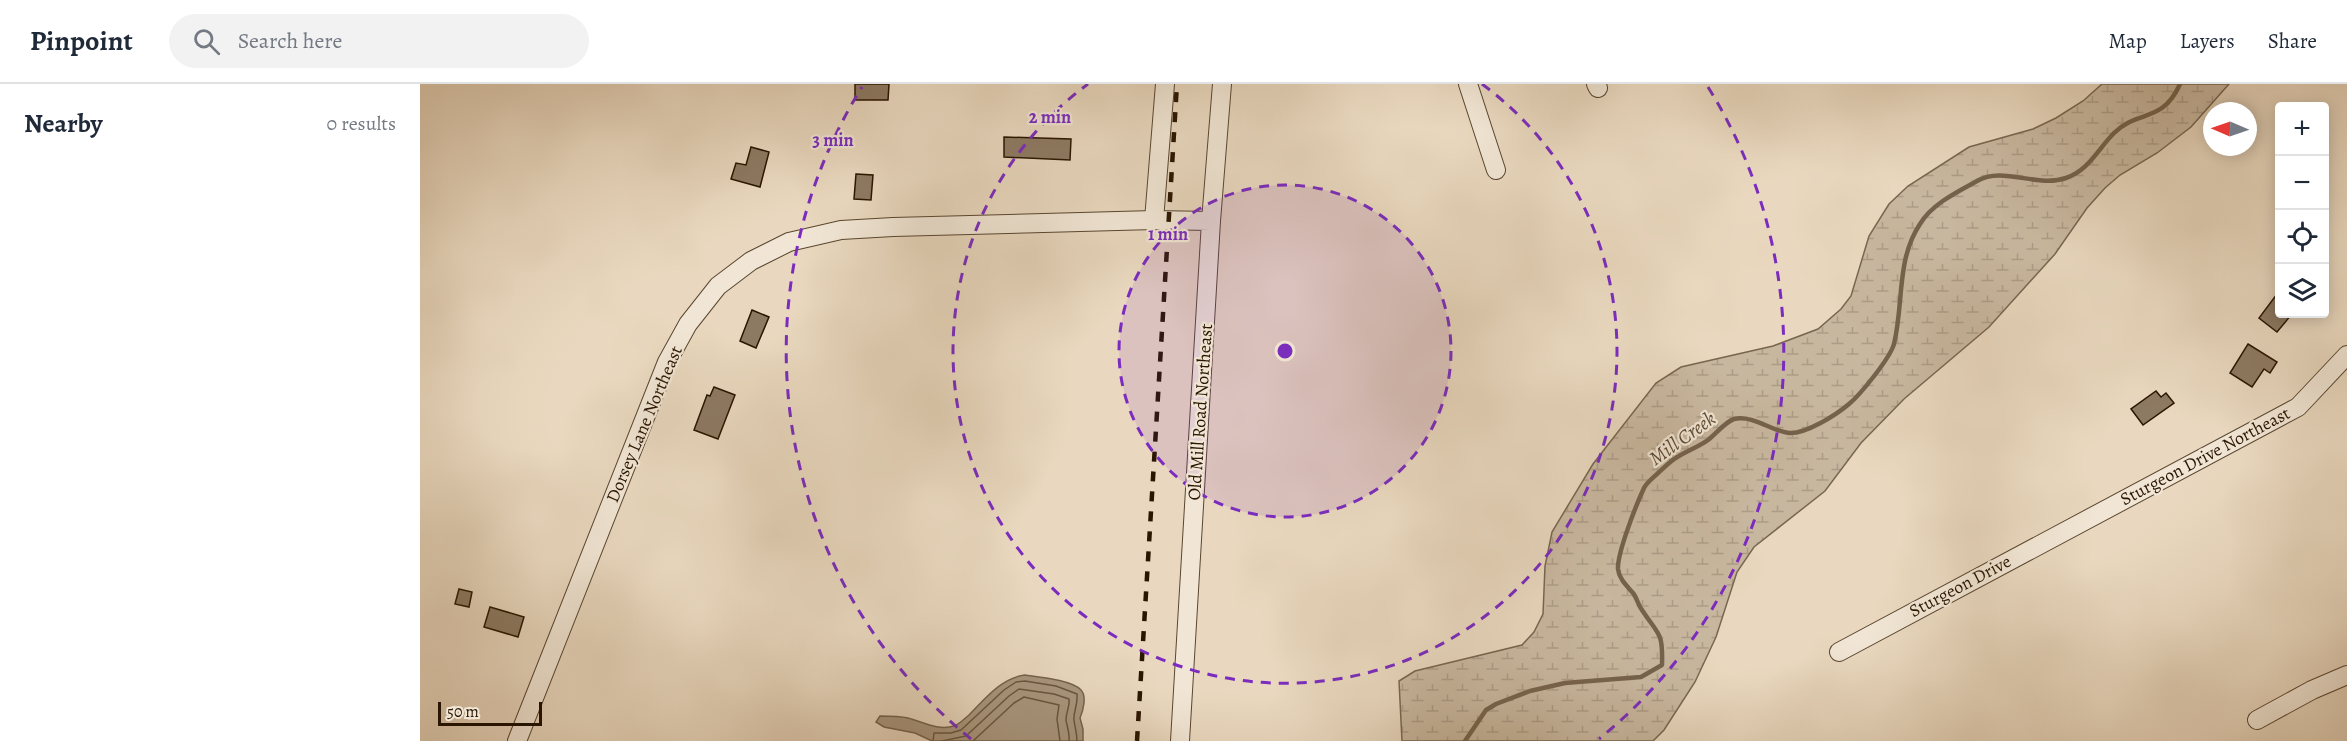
<!DOCTYPE html>
<meta charset="utf-8">
<style>
:root{--surface:#fff;--page:#f2f2f3;--text:#1f2937;--muted:#747a83;--line:#e0e1e3}
body{margin:0;font-family:Alegreya,serif;background:var(--page);color:var(--text)}
.controls{position:absolute;right:18px;top:18px;display:grid;overflow:hidden;border-radius:6px;box-shadow:0 3px 15px #0003}
.controls button{width:54px;height:54px;display:grid;place-items:center;padding:0;border:0;border-bottom:2px solid var(--line);background:var(--surface);color:var(--text);font:30px sans-serif}
.compass{position:absolute;left:1783px;top:18px;width:54px;height:54px;border-radius:50%;background:var(--surface);box-shadow:0 3px 15px #0003;rotate:272deg}
.scale{position:absolute;left:18px;bottom:15px;width:104px;box-sizing:border-box;padding-left:6px;border:3px solid #291500;border-top:0;font-size:16px;line-height:21px;white-space:nowrap;color:#291500;-webkit-text-stroke:4px #f1e6d5;paint-order:stroke}
.list{margin:0;padding:0;list-style:none}
h2{display:flex;justify-content:space-between;align-items:center;height:78px;margin:0;padding:0 24px;font-size:26px}
h2 small{font-size:20px;font-weight:400;color:var(--muted)}
.icon{flex:none;width:33px;height:33px;fill:none;stroke:currentColor;stroke-width:2;stroke-linecap:round;stroke-linejoin:round}
.map{position:relative;flex:none;width:1927px;height:657px;overflow:hidden}
header{display:flex;align-items:center;gap:36px;box-sizing:border-box;height:84px;padding:0 30px;background:var(--surface);border-bottom:2px solid var(--line)}
header strong{font-size:28px}
nav{display:flex;gap:33px;margin-inline-start:auto;font-size:21px}
.search{width:420px;height:54px;background:var(--page);display:flex;align-items:center;gap:15px;box-sizing:border-box;padding:0 21px;border-radius:33px;color:var(--muted);font-size:22px}
main{display:flex}
aside{flex:1;background:var(--surface)}
.map>svg:first-child{display:block}
</style>
<header>
<strong>Pinpoint</strong>
<div class="search"><svg class="icon" aria-label="search" viewBox="0 0 24 24"><circle cx="10" cy="10" r="6"/><path d="M15 15l6 6"/></svg>Search here</div>
<nav><a>Map</a><a>Layers</a><a>Share</a></nav>
</header>
<main>
<aside>
<h2>Nearby<small>0 results</small></h2>
<ul class="list">
</ul>
</aside>
<div class="map">
<svg width="1927" height="657" viewBox="0 0 1927 657">
<defs>
<pattern id="wetland-marsh" width="20" height="14" patternUnits="userSpaceOnUse" patternTransform="scale(1.5)"><rect width="20" height="14" fill="#c8b79f"/><path d="M1 5h8M5 5V1M11 12h8M15 12V8" fill="none" stroke="#ac9c87"/></pattern>
</defs>
<rect width="100%" height="100%" fill="#e9d8bf"/>
<filter id="stains"><feTurbulence type="fractalNoise" baseFrequency=".00333" numOctaves="4"/><feColorMatrix values="0 0 0 0 .2 0 0 0 0 .09 0 0 0 0 .02 0 0 0 .5 -.17"/></filter>
<radialGradient id="worn" r=".72"><stop offset=".6" stop-color="#630" stop-opacity="0"/><stop offset="1" stop-color="#630" stop-opacity=".3"/></radialGradient>
<!-- wetland -->
<path fill="url(#wetland-marsh)" stroke="#786650" stroke-width="1.5" d="M1682,0h127l-38,43 -34,26 -37,22 -15,13 -18,20 -32,46 -66,73 -85,72 -43,44 -36,48 -71,56 -17,25 -21,65 -21,45 -31,48 -11,11h-251l-3,-60 16,-10 107,-26 12,-13 9,-18 2,-48 7,-34 41,-68 63,-81 25,-16 92,-21 45,-17 23,-20 10,-13 18,-60 20,-32 19,-18 61,-39 64,-18 23,-11 27,-17z"/>
<!-- water -->
<path fill="#a8967e" stroke="#75624c" stroke-width="1.5" d="M605,591c13,2 47,5 56,15 6,6 2,21 -1,28l3,11v12h-151l-17,-8 -31,-6 -8,-5 4,-6c9,0 19,0 28,2 15,4 30,13 46,8 6,-2 10,-7 15,-11 16,-16 32,-37 56,-40z"/>
<g fill="none" stroke-linecap="round" stroke-linejoin="round">
<!-- shore -->
<path stroke="#68563f" stroke-width="1.5" d="M513,657l1,-8h17l10,-3 43,-40 12,-8 9,-1 31,5 21,8c1,11 -4,19 -3,26 1,8 3,13 3,21
M522,657l24,-5 43,-40 10,-7 35,5 15,5c1,8 -3,13 -3,21 1,7 4,13 3,21
M553,657l41,-38 10,-6 35,8 -2,14 3,22"/>
<!-- stream -->
<path stroke="#75624c" stroke-width="4.5" d="M1045,657l21,-31 10,-6 34,-13 35,-8 76,-6 21,-12c1,-34 -3,-29 -20,-55 -4,-5 -5,-12 -9,-17 -6,-7 -14,-14 -15,-24 -1,-16 19,-66 26,-81 3,-6 9,-10 13,-14 7,-6 14,-14 22,-18 10,-6 21,-10 29,-16 8,-6 17,-18 26,-21 20,-4 37,12 55,14 17,1 47,-18 60,-29 12,-10 41,-46 45,-60 10,-41 2,-84 26,-120 12,-20 37,-32 57,-43 26,-15 60,7 89,-3 23,-8 32,-29 48,-45 24,-24 48,-9 66,-49"/>
</g>
<!-- building -->
<path fill="#8d7a63" stroke="#291500" stroke-width="1.5" d="M435,0h34l-1,16h-33z
M584,53l67,2 -1,21 -66,-3z
M331,63l18,5 -9,35 -29,-8 5,-16 10,2z
M436,90l17,1 -2,25 -17,-1z
M1860,206v24h12l-15,18 -18,-14z
M332,226l17,7 -13,31 -16,-7z
M1828,260l29,18 -7,11 -6,-4 -12,18 -22,-14z
M294,303l21,8 -17,44 -24,-9 13,-35 3,1z
M1736,307l5,6 5,-4 8,10 -31,22 -12,-16z
M39,505l13,3 -3,15 -14,-3z
M70,523l34,10 -6,20 -34,-10z"/>
<g fill="none" stroke-linecap="round" stroke-linejoin="round">
<defs>
<path id="minor" d="M1048,0l28,86
M1176,0l2,4
M734,136l11,-136
M1419,568l459,-245 49,-52
M1837,636l55,-30 35,-15
M97,657l150,-379 21,-38 30,-38 33,-25 38,-19 52,-12 52,-3 261,-7 57,1
M760,657l31,-520 11,-137"/>
</defs>
<!-- minor casing -->
<use href="#minor" stroke="#594630" stroke-width="20"/>
<!-- minor -->
<use href="#minor" stroke="#f1e6d5" stroke-width="18"/>
<!-- rail -->
<path stroke="#291500" stroke-width="4.5" stroke-dasharray="10 10" stroke-linecap="butt" d="M717,657l40,-657"/>
</g>
<!-- distance rings -->
<circle cx="865" cy="267" r="166" fill="#7b2cbf" fill-opacity=".12"/>
<g fill="none" stroke="#7b2cbf" stroke-width="3" stroke-dasharray="10 8">
<circle cx="865" cy="267" r="166"/>
<path d="M1062 0A332 332 0 1 1 668 0"/>
<path d="M551 655A499 499 0 0 1 442 3M1288 3A499 499 0 0 1 1179 655"/>
</g>
<g text-anchor="middle" stroke-width="4.5" stroke-linejoin="round" paint-order="stroke">
<!-- street labels -->
<g font-size="18" fill="#291500" stroke="#f1e6d5">
<text transform="translate(780 328) rotate(-86)" y="6">Old Mill Road Northeast</text>
<text transform="translate(224 340) rotate(-67)" y="6">Dorsey Lane Northeast</text>
<text transform="translate(1785 372) rotate(-28)" y="6">Sturgeon Drive Northeast</text>
<text transform="translate(1540 502) rotate(-28)" y="6">Sturgeon Drive</text>
</g>
<!-- water labels -->
<g font-size="20" font-style="italic" fill="#5c4932" stroke="#f1e6d5">
<text transform="translate(1262 354) rotate(-36)" y="7">Mill Creek</text>
</g>
</g>
<circle cx="865" cy="267" r="9" fill="#7b2cbf" stroke="#f1e6d5" stroke-width="3"/>
<g font-size="18" text-anchor="middle" font-weight="bold" fill="#7b2cbf" stroke="#f1e6d5" stroke-width="4.5" stroke-linejoin="round" paint-order="stroke">
<text x="630" y="39">2 min</text>
<text x="413" y="62">3 min</text>
<text x="748" y="156">1 min</text>
</g>
<rect width="100%" height="100%" filter="url(#stains)"/>
<rect width="100%" height="100%" fill="url(#worn)"/>
</svg>
<div class="controls">
<button>+</button>
<button>−</button>
<button><svg class="icon" aria-label="locate" viewBox="0 0 24 24"><circle cx="12" cy="12" r="6"/><path d="M12 2v4M12 18v4M2 12h4M18 12h4"/></svg></button>
<button><svg class="icon" aria-label="layers" viewBox="0 0 24 24"><path d="M12 4l9 5-9 5-9-5zM3 14l9 5 9-5"/></svg></button>
</div>
<svg class="compass" viewBox="-18 -18 36 36"><path d="M0-13l5 13h-10z" fill="#e53935"/><path d="M0 13l5-13h-10z" fill="#747a83"/></svg>
<div class="scale">50 m</div>
</div>
</main>
